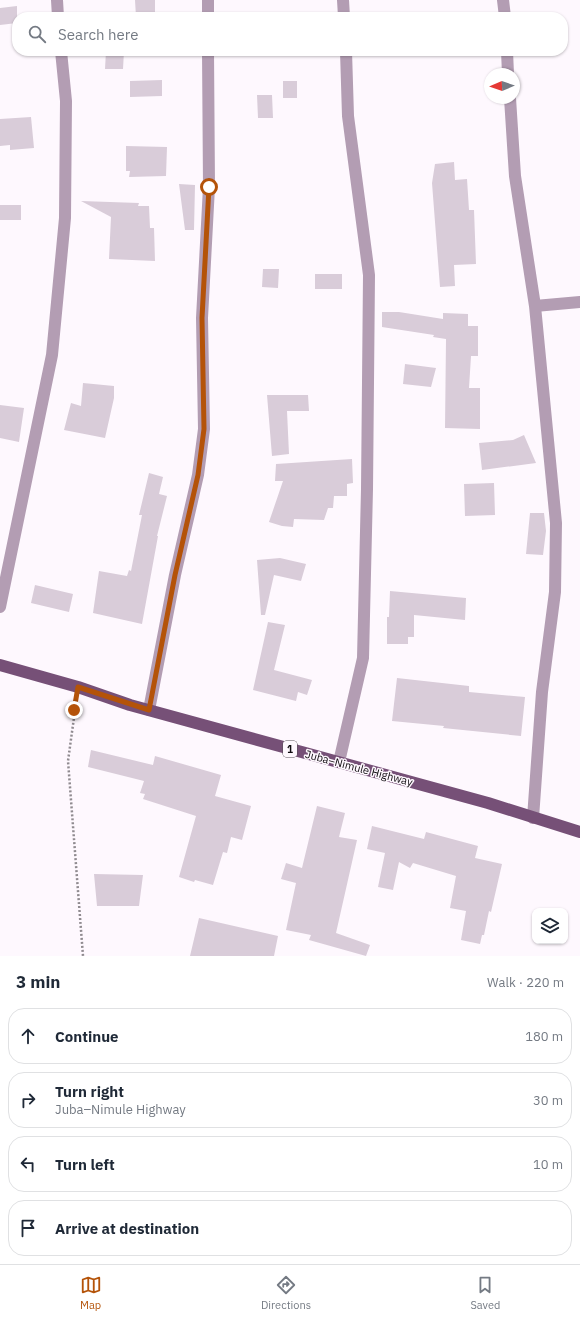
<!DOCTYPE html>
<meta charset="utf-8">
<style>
:root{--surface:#fff;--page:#f6f6f7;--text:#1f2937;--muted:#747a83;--line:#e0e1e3;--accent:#b45309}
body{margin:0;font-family:"IBM Plex Sans",sans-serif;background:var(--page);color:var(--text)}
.controls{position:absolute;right:12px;bottom:12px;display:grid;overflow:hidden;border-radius:8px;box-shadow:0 1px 3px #0004}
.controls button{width:36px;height:36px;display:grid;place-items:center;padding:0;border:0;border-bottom:1px solid var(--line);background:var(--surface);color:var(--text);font:20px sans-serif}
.compass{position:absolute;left:484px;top:68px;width:36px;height:36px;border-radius:50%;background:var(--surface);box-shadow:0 1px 3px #0004;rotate:268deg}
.stop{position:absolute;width:12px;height:12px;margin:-9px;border:3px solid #b45309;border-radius:50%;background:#fff}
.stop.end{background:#b45309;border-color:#fff;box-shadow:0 1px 4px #0008}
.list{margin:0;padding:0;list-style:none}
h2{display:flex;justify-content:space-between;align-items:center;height:52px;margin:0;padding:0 16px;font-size:17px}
h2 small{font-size:13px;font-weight:400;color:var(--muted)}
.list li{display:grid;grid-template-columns:26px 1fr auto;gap:12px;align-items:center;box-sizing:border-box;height:56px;margin:0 8px 8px;padding:0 8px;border:1px solid var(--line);border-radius:16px}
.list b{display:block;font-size:15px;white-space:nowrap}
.list p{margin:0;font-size:13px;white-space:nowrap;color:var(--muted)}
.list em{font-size:13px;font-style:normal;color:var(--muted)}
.icon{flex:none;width:22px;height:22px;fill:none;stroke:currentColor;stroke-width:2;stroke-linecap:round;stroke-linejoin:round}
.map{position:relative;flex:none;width:580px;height:956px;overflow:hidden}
.search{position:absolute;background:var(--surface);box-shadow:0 1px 3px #0004;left:12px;right:12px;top:12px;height:44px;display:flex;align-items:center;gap:10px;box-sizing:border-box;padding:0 14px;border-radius:16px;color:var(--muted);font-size:15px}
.sheet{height:308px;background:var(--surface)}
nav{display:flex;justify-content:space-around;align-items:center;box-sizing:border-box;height:56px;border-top:1px solid var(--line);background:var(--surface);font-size:11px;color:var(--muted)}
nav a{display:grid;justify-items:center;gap:2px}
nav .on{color:var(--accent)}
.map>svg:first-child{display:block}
</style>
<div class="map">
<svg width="580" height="956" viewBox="0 0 580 956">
<rect width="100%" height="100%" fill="#fef8fe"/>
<!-- building -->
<path fill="#d9ccd9" d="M135,0h20v17h-19z
M17,6v17l-17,2v-17z
M106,51h18l-1,18h-18z
M162,80v16l-32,1v-16z
M283,81h14v17h-14z
M257,95h15l1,23h-15z
M31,117l3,31 -24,2v-5l-10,1v-27z
M126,146l41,1 -1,29 -37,1 1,-6h-4z
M454,162l1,18 12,-1 2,31h5l2,54 -22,1 1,21 -15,1 -8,-104 3,-19z
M179,184l16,1 -1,45h-9z
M81,201l58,2 -1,3h11l1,22h4l1,33 -46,-2 2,-42z
M0,205h21v15h-21z
M263,269h16l-1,19 -16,-1z
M315,274h27v15h-27z
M382,312h17l44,7v-6l25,1v12h10v30h-7l-2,32h11v41l-35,-1 1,-89 -13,-2 1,-2 -52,-8z
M405,364l31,4 -5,19 -28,-3z
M83,383l31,3v12l-9,40 -41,-8 7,-27 10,3z
M267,395h41l1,16h-22l2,43 -17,2z
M0,405l24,3 -5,34 -19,-4z
M524,435l12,28 -54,7 -3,-27 34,-3z
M352,459l1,24 -6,1v12h-13l-1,12h-5l-4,12 -30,-1 -1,8 -11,-1 -13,-4 14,-41h-8l1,-17z
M149,473l14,4 -4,17 8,2 -10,40h1l-16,88 -49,-11 6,-42 28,5 2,-6 2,1 11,-56h-3z
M494,483l1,32 -30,1 -1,-32z
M530,513h14l2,18 -3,24 -17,-1z
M280,558l26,6 -5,17 -27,-6 -9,40h-4l-4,-55z
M35,585l38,9 -4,18 -38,-9z
M390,591l76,7 -1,22 -51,-5v22h-6v7h-21v-27h2z
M268,622l17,3 -11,45 38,10 -5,15 -9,-3 -2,9 -43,-11z
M397,678l72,8v6l56,5 -4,39 -78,-8 1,-2 -52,-5z
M91,750l62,15 2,-9 66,19 -6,21 36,10 -9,34 -11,-3 -4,16 -4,-1 -10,33 -18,-5 -1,2 -15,-5 17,-61 -53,-17 2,-5 -5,-1 4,-12 -56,-14z
M317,806l28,7 -6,24 18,3 -21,93 34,12 -4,11 -57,-16 2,-5 -25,-5 10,-47 -15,-4 5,-16 16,5z
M372,826l52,13 2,-7 52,14 -3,12 27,6 -11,48 -2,-1 -5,24h-2l-2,9 -19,-4 5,-29 -16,-3 6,-32 -43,-13 -3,5 -11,-6 -6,28 -15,-3 7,-34 -18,-4z
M94,874l49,1 -4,31h-42z
M199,918l79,18 -4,20h-84z"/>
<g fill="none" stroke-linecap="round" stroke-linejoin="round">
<!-- path -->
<path stroke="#908b90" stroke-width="2.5" stroke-dasharray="2 2" stroke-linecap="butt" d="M76,703l-8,58 15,195"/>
<!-- minor -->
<path stroke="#b39db3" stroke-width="12" d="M57,0l1,17
M208,0v17
M343,0l1,17
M503,0l2,17
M507,51l1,23
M510,98l5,78 20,130 21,217 -1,69 -13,100 -9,126
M535,306l45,-4
M0,607l52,-252 13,-137 1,-117 -5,-50
M149,710l26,-135 23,-100 6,-46 -2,-111 7,-131 -1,-136
M339,762l24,-104 4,-169 2,-214 -21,-159 -2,-65"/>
<!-- major -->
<path stroke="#765077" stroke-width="12" d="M0,665l78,22 52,18 358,98 92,29"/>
</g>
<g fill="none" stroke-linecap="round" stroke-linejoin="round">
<!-- route -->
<path stroke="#b45309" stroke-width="5" d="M74,710l4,-23 71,23 26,-135 23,-100 6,-46 -2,-111 7,-131"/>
</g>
<g text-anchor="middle" stroke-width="3" stroke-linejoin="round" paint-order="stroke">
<!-- shield labels -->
<rect fill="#fef8fe" stroke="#565156" stroke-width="1" x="283" y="741" width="14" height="16" rx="3"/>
<g font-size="10" font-weight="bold" fill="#0e0a0e">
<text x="290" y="753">1</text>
</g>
<!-- street labels -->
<g font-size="11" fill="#0e0a0e" stroke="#fef8fe">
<text transform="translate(359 768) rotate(15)" y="4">Juba–Nimule Highway</text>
</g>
</g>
</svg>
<div class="controls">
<button><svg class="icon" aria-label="layers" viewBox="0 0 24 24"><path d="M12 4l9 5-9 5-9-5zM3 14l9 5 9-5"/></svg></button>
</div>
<svg class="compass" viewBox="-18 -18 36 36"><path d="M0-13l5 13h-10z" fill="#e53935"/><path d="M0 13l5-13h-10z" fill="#747a83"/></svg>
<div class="stop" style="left:209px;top:187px"></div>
<div class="stop end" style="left:74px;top:710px"></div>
<div class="search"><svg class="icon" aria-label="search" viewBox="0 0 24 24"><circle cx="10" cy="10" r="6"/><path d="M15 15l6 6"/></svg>Search here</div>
</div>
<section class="sheet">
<h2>3 min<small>Walk · 220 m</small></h2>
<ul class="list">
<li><svg class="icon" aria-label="ahead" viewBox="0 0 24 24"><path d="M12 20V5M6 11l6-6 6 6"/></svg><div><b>Continue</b></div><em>180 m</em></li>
<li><svg class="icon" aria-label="right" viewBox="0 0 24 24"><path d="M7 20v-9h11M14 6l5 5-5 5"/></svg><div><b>Turn right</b><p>Juba–Nimule Highway</p></div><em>30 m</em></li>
<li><svg class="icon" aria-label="left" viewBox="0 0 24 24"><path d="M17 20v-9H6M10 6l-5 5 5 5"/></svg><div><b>Turn left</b></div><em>10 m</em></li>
<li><svg class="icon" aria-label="arrive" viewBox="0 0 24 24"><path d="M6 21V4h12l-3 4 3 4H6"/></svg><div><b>Arrive at destination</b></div></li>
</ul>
</section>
<nav>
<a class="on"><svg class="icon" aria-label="map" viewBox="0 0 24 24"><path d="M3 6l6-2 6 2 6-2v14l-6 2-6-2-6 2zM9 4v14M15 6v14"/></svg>Map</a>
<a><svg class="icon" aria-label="directions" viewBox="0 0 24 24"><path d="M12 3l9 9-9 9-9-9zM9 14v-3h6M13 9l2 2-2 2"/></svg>Directions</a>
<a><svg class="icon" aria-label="saved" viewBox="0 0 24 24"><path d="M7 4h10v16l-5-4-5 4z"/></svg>Saved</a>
</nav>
